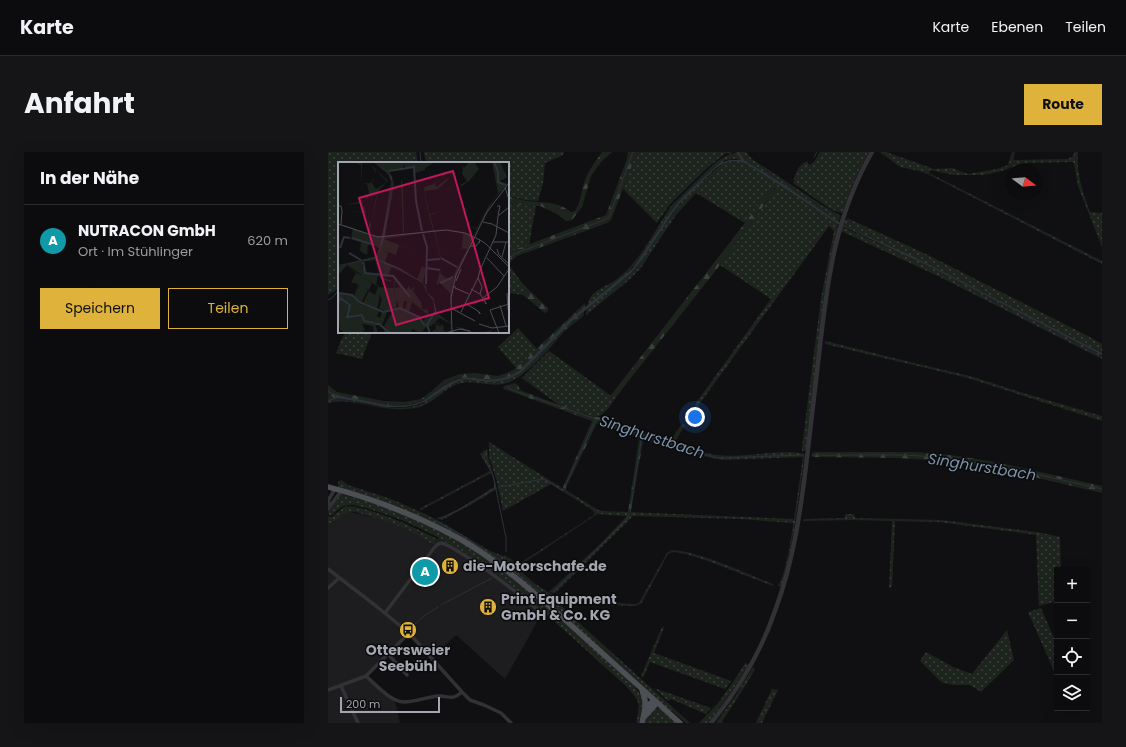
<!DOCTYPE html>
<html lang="de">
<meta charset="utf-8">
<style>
:root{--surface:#0c0c0e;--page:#151517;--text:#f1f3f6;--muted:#9a9b9e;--line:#2c2c2e;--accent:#dfb23b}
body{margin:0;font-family:Poppins,sans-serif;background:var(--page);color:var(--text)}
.controls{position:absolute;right:12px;bottom:12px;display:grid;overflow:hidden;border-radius:0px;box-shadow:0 4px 16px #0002}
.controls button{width:36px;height:36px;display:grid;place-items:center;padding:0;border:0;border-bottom:1px solid var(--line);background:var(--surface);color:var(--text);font:20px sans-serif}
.compass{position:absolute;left:678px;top:12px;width:36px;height:36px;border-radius:50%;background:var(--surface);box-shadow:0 4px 16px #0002;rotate:106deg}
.scale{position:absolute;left:12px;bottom:10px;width:100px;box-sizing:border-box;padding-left:4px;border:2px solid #a3a6b1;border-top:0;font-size:11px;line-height:14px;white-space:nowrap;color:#a3a6b1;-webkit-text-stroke:3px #0b0b0c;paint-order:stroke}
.you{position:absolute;left:367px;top:265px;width:14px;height:14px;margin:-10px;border:3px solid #fff;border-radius:50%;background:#1a73e8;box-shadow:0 0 0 6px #1a73e833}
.badge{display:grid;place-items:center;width:26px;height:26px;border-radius:50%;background:var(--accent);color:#fff;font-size:13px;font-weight:700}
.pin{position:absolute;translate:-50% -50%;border:2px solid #fff;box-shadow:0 1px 4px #0006}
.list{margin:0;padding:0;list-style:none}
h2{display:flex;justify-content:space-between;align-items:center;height:52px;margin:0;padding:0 16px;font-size:17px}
h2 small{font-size:13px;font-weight:400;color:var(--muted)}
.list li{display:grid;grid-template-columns:26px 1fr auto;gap:12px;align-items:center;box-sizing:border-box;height:72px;padding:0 16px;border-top:1px solid var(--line)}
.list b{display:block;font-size:15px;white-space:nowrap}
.list p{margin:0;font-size:13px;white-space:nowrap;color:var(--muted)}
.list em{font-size:13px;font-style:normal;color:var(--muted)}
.actions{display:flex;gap:8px;padding:12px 16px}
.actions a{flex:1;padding:9px 0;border:1px solid var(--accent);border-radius:0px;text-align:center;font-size:14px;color:var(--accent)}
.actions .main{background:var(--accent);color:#111}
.icon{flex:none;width:22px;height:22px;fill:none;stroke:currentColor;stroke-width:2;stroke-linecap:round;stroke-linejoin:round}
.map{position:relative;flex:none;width:774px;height:571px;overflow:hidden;border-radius:0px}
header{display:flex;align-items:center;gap:24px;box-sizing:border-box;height:56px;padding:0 20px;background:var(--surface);border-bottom:1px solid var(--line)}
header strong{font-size:19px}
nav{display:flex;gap:22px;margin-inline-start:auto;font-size:14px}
.intro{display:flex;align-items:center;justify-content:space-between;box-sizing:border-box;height:96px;padding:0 24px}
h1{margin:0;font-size:28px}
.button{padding:10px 18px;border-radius:0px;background:var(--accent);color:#111;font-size:14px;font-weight:700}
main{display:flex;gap:24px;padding:0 24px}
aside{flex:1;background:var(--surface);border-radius:0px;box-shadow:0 4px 16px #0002}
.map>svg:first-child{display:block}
</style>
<header>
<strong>Karte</strong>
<nav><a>Karte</a><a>Ebenen</a><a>Teilen</a></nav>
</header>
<div class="intro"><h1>Anfahrt</h1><a class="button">Route</a></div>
<main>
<aside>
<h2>In der Nähe<small></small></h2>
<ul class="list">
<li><span class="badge" style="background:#0f9aa8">A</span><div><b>NUTRACON GmbH</b><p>Ort · Im Stühlinger</p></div><em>620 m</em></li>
</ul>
<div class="actions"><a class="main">Speichern</a><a>Teilen</a></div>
</aside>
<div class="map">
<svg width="774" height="571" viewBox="0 0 774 571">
<defs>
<pattern id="grass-dots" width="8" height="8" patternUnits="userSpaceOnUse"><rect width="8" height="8" fill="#1d241e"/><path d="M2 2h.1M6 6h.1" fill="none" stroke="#3b413c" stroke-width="1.8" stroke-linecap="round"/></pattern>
<pattern id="forest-firs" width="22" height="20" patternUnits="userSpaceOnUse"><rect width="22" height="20" fill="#1d241e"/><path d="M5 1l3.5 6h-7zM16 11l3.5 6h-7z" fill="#3b413c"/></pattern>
</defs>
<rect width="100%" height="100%" fill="#101012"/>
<!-- built -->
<path fill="#1d1c1e" d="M22,360l29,7 31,11 24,15 3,-6 3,-1 37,22 23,16 37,30 4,6 -5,12 -31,55 -49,-44 -23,21 -25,-22 -42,40 29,27 5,22h-72v-199l5,-2 8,-6z"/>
<!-- grass -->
<path fill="url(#grass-dots)" d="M0,0h88l2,11h-79v124l-1,2 -10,6z
M96,0h140l-1,3 -18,8 -2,21 -5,17 -13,-1 -17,-4v-33h-82z
M309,0h96l-4,2 -3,-1 -18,14 -38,37 -13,19 -34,-34z
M409,0l5,8 -7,-1 -10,1 -36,31 -10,10 -12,16 -29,44 -13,14 -37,30c1,-15 19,-18 29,-26 23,-17 38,-49 54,-73l45,-44 10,-6z
M411,0h7l6,7 71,47 18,10 -1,1 -3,10 1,1 -8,32 -6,38 -18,152 -2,1h-2v-4l19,-149 13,-67 -5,-5 -134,184 1,-7 75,-104 -51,-34 55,-75v-2h-2l-2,2 -26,33 -49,-30 -20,22 -36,54 -11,11 -43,35 1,-7 44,-35 19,-26 21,-32 16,-20 35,-31 11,-3h12z
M492,0h49c-11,19 -20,40 -27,61l-7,-2 -6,-3 -36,-25c3,-11 4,-17 14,-22l2,4 5,-3z
M552,0h6l48,17 18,-1 16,6 29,-5 11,-4 4,-13h3l-2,8 54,-1 5,-2 3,-5h3c-2,22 5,40 12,60l12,1v34l-24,-61 -4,-23 -2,-1 -49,1 -21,8 -19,4h-29l-24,-5 -1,3 173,88v3l-174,-90 -9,-3 -19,-4z
M180,50l10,3 18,1 -7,39 -20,7 -1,2z
M520,65l1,2 75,34 164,83 14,8v9l-121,-62 -131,-62 -8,-5 2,-5 3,1z
M514,75l85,38 175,90v4l-162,-82 -99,-46z
M181,113l13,18 6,6h-2l-3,3v3l-15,-2v-25z
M256,160v3c-6,6 -13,10 -19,16 -16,17 -39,48 -62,53 -15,3 -31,-5 -45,0 -13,4 -21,16 -34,21 -6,3 -13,4 -20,4 -26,2 -51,-12 -76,-6v-8l2,1c24,5 69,18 91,8 15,-7 26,-22 43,-25 7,-1 14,1 21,2 15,2 29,-2 40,-12z
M190,176l19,21 -21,19 -18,-21z
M18,180h26l-10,27 -26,-6 6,-15z
M497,189l89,22 56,13 53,17 79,23v5l-134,-43 -143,-34z
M221,199l61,44h1l1,2h4c-5,7 -11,19 -21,20l-36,-12 -37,-27z
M161,290l73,46 1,-1 2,2 1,-1v2l32,20 5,1 191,8 9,-62 -81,3 -19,-4 3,-1v-2c30,8 68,-5 99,1l-11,77 -12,55h-4c7,-9 14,-50 15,-63l-53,-4 -107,-3 -78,77 -6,-1 52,-49 25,-26v-1l-29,-2 -75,50h-3l75,-49 1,-2 -4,-4 -40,-25 -48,27 -6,-29 -8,-26z
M159,297c1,14 7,26 10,40l-25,15 -30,16 -5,-2c21,-6 39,-20 57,-31v-8l-3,-6 -70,37 -2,-1 71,-38 -10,-17z
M13,328l7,5 43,14 32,14 20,10 47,28 17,6 5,3 6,9 16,14 14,9 10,5 4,9 5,6 123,111h-4l-14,-12h-1l-180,-155 -94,-49 -31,-12 -28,-8v-5z
M11,342l6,1 47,14 59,27 17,11 20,13 46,35 96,86c17,20 13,18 9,42h-3c5,-21 4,-21 -10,-37 -20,-18 -40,-36 -61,-55 -48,-43 -99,-84 -159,-109 -17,-7 -35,-13 -52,-17 -10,-1 -15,3 -22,10h-3l-1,-4z
M22,354c7,1 14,3 21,5 23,7 45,17 66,28l-3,6 -25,-15 -30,-11 -24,-7c-12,-1 -17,9 -27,12v-8l4,1 12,-10z
M517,362h9l1,4 86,2 96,12 23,5 1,33h-4v31l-18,5 -3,-71 -97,-13 -44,-1 -3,66 -3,1 3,-67 -38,-1 -51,1 1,-2 41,-1z
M345,398c31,3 71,23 100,34v2l-65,-25 -22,-7 -12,-2 -4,1 -2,1 -27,50 -7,2 -29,-1 -42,-8 1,-2 36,7 36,2 3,-1 28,-50 3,-2z
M713,456l16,37v33l-29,-66z
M334,475h2l-10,26 77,28 -6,8 -75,-27 -7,16 -2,-2z
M679,478l7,30 -33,32 -11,-7h-16l-11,-2 -4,-3 -19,-19 6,-9 27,15 19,7z
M417,511h1l2,2c-12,21 -26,40 -40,58h-9l20,-21 20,-29z
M425,515l2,2 -1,2 -12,20 -21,32h-5l20,-28z
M326,536l57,20 -5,6 -35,-15 -3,2z
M444,537l6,1 -16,33h-6z
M327,555l6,2 16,14h-33l2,-6z"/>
<!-- forest -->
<path fill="url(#forest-firs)" d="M274,0h10l-11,10 -10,14 -9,31 -10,13 -6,1 -9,-7 -17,-8 -22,-1 -10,-3v-6c6,2 12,4 19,5 17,2 30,0 44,11l4,-1c6,-9 6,-18 9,-28 4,-12 11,-21 18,-31z
M300,0h9l-26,68 -4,3 -90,33 -6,5 -3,7v-14l1,-2 97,-37 21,-56z
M445,35l2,3 -55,75 -104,132h-4l-1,-2z
M198,137h2l20,19v3l-3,2 -22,-18v-3z
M257,151l-1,9 -65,63c-9,0 -13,4 -21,5 -14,1 -28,-6 -43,0 -13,5 -23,17 -36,22 -18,7 -46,1 -64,-2 -9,-1 -20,-1 -27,-5v-10l9,7 47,9 21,1 16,-3 11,-8 12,-11 16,-6 15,-1 23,3 9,-3 9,-5z
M187,231l3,2 2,5 39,15 36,12h3l72,24 11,-16 2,-1 2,1 -10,17 1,2 30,9v2l-3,1 -43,-11 -16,-5 -1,1 -12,70 -1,1h-2l11,-73 -3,-3 -39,-13 -31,65 -1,1 -2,-2 29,-66 -88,-32 -1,-1 1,-2z
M486,300h103l33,3 46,7 106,24v7l-95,-22 -65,-10 -43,-3 -87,-1v-3z"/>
<!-- water -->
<path fill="#2b3239" d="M409,0h2l6,9 38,23 49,34 18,11 62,27 190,97v2l-175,-90 -89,-41 -44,-30 -47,-30 -9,-3h-5l-11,3 -6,4 -37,36 -8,11 -28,43 -12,15 -60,49 -49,50 -13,7 -9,2 -12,1 -23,-3 -9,3 -30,19 -10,4 -11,2h-19l-48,-9 -10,3v-1l8,-3 -1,-1 1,-2c7,3 14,4 21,5 19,4 49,12 67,1 13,-8 24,-20 40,-22 6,-1 12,0 18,1 15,2 26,-1 38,-9l49,-50 63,-51 6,-8 29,-44 12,-16 10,-10 31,-28 10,-3h11z"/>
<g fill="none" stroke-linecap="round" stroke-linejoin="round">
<!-- stream -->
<path stroke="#2b3239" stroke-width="1" d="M92,0l1,11
M486,5l3,-5
M180,109l6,-7 90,-34 5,-3 24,-65
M0,148l4,-2 7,-8
M180,234l2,3 11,4 144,50 48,14 5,1 85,-3
M0,239l2,2 6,2
M159,299l-3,6 7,14
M484,303c41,1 82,-2 122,2 57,5 113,20 168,32
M164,320l2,8 12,58v14
M171,335l45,-8 19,12
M236,336l32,-69
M302,360l12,-77
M112,367l20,-10 35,-21
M107,369l23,12 46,30 42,34h2l3,-3
M176,411l1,-7
M225,440l48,-47 25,-25 3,-6
M113,453l51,-27
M86,473l10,-9 14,-9"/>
<!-- minor -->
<path stroke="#323236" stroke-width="3.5" d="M0,353l1,-6 6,-10
M0,357l13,-18
M0,417l48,37 33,27 53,59 8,8 14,5 17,8 10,10
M0,436l11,-10
M57,461l49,-65 4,-4 4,-1c9,3 17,9 25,14 26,16 50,36 74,55
M60,502l19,21
M38,524c9,8 25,26 38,26 11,0 23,-5 34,-6 12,0 13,5 24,-4
M13,534l17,37
M0,538l38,-14 43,-43"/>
<!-- tertiary -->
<path stroke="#323236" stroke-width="4.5" d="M383,571c28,-34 51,-73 65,-115 17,-46 24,-94 30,-142 5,-40 9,-80 14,-120 8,-71 16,-131 52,-194"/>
<!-- primary -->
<path stroke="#4e4f55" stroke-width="5.5" d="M0,335c46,12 90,29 132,52 38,22 70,50 103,79 39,35 78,70 117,105
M314,538l3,10v8
M317,564l12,-13
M314,571l3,-15 9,-8"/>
</g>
<!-- icons -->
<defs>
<symbol id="building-disc" viewBox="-11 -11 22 22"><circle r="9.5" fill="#dfb23b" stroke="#0b0b0c"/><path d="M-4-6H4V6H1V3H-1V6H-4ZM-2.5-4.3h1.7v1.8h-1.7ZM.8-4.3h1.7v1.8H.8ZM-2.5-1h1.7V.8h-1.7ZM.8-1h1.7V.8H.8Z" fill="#111"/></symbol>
<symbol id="bus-disc" viewBox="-11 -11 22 22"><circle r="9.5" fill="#dfb23b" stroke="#0b0b0c"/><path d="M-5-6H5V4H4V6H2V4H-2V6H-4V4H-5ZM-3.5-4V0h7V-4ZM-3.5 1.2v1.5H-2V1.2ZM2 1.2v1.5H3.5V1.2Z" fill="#111"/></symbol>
</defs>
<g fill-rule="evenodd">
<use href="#building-disc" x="112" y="404" width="20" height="20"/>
<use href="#building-disc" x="150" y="445" width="20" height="20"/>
<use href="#bus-disc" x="70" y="468" width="20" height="20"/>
</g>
<g text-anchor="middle" stroke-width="3" stroke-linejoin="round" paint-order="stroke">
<!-- poi labels -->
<g font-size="14" font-weight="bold" fill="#a3a6b1" stroke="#0b0b0c" text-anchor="start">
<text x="135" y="419">die-Motorschafe.de</text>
<text x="173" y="452">Print Equipment<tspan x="173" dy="16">GmbH &amp; Co. KG</tspan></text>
<text x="80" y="503" text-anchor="middle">Ottersweier<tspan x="80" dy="16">Seebühl</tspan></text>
</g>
<!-- water labels -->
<g font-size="15" font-style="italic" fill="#7c92a9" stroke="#0b0b0c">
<text transform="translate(324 285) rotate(18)" y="5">Singhurstbach</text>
<text transform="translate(654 315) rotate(9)" y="5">Singhurstbach</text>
</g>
</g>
<!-- overview -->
<g transform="translate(10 10)">
<rect width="171" height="171" fill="#101012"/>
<path d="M14,0l19,3 17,16 -10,10 -9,45h13l9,-54 -3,-8 -15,-12h62l-10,6v2l-10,3 -2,-6 -8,2 -1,-5 -2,5 -13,2 5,13 -9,53 18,-2 -2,-57 2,8 1,49 29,-5 -6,-23 -3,-20 10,-3 12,-10 -11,10 1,3 12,-9 1,1 -11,10 -13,2 4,23 12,-2 -11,3 4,15 12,-1 -11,2 6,27 17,9 9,-18 -9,-1h4l1,-14 -3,-2 14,5 -20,42 -4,28v-14l-10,-10 -4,2 6,-21 -8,-33 -11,2 5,16 -5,-16 -39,6 37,14 -22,-8 -3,10 -11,-4 3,2 -3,9 15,6 17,11 5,-13 4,2 -3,15 3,3 1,6 6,6 2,5 2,10 13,10v-14l1,19 -1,3 1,-7 -11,-6 -5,4 9,4 -1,4 3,1 -4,2h-6l5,-8 -6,-2 -7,5 3,4 5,-3 -1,-4 5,1 -4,7h-5l-5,-6 -5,6 -9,-4 -1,4h-27v-5l6,4 -6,-6 10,-17h7l17,8 7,10 -2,-5 4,-8 -15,-12 -3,11 -4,-3 2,-9h-3l-1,7 -4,-1 -2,-8 -1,8 -9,4 -8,-2 3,-10 -2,-4 -3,14 -14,-6 6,-12 6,4 3,-8 16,1 1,10v-10l6,-1 9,11 -4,-8 3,-4 2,4 4,-4 -2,5 8,11 1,7 6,1v4l6,1 -6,9 8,-11 -1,-10 -9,-11 -3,-9 -31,-16 -4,8 -9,-1 -4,-14 -13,2v13l-15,-10 -7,8 -2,-1v-7l38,-8 3,-9 -11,-5 -1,12 -7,-4 1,-9 -17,-5 7,1 2,-9 -15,-5 7,1 24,9v-15l-3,-6 -20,-2 18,1 -2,-9 -18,2 20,-4 6,-4 -3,-13h-5l-1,-19 -8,-3 -7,2zM24,2l9,1 5,7 -5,11 -9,1zM38,8l11,12 -11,7 -4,-6zM39,30l-6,33 -9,-23zM103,97l16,9 -4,9 -6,2 -7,-6 2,-9 12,10 -12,-10zM131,0h5l5,7 -9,11 -8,6 -2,-1 7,-4 -5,-7 1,-5 -2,-5 3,4zM154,0h8l7,15 -8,5 6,3 4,-3 -15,17 -20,37 -24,-7 24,6 3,-6 -14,-3 14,2 11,-21 10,-14zM18,111l16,10 -3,7 -7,-3 6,3 -7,13 -7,-7 4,-10 2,2 -4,-5h-5zM28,112l12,1 -2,10 -10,-7zM9,133l6,1 5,7 21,8 -2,5 3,2 2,-6 5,1 -5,12 -7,-1 3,9h-4l-1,-7 -11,-2 3,6 -5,3h-14l-6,-3 -2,-22 3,-8 8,6 -4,9 3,3h9l6,-3 -17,1 5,-12 -7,-4z" fill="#1d241e" fill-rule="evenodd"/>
<path d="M26,99l3,12 27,2 14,17 2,5 -17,-21 -12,1 14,5v16l-1,-16 -12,-2 -4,-5h-13l17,14 -37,-23 16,9zM0,130l15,2 6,8 24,9 19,-3 19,9 5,9 -8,-9 -17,-8 -16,4 -27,-10 -5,-7 -6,-1 -3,5 7,5 -4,11 19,-2 -9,4h-10l-2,-2 4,-10 -8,-6 -3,8z" fill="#1d241e"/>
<path d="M38,0l13,11 3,4 1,6 -9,55 -6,18v3l23,10 22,14 2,3 2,7 6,5 4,16 18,13 7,1 8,3 3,2 -18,-6 -16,-11 -4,-4 -2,-13 -6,-6 -3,-9 -23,-14 -16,-6 -6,-4 -2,-3 -2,1 -37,8 40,-10 15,-72 -4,-10z" fill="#2b3239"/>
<path fill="none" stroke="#2b3239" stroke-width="2" d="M156,0l4,10v10l8,3M51,9l25,-4 2,34 6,30M85,72l4,13 -1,37M14,76l22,7M2,86l4,-11 6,1M11,91l12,7M103,96l16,9M89,98l13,-1M25,100l2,11 28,3 17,21M89,106l13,2M102,121l13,-6M0,131l14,2 7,7 24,10 17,-4 19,9 6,9M2,136l10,7 -3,12 15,-2 2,6 10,2M0,145l2,-9 -2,-5M37,162h4l11,9M92,171l-3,-8 8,-13"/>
<path fill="none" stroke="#4b4c52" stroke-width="1" d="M167,25l4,13M0,44h3l1,5 -1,13M159,44h3l-2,9M145,60l9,2 17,9M0,62l40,13 68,-7 19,3 15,7M154,80h17M141,81l1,-3 6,4 23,23M132,84h6l4,-5M159,87l2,6 10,9M164,95l4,-15M149,96l17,18M118,119l5,-12M117,124v2l14,6M133,127l9,5 6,9v1l-1,-2M169,131l1,17M142,132l2,-7 -4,-9 2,-8 16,-35 2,-19 11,-9M145,136l14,-11 12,-18M127,141l13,8 2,2v1l-2,-3M162,143l6,21M113,146l24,13M123,150l17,-34M141,162l13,4 17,-2M107,171l15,-4 10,2M114,171l-1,-35 5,-23 31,-63 22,-29M141,171l12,-1M161,171l-9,-23 19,-6"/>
<path fill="#c2185b" fill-opacity="0.15" stroke="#c2185b" stroke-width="2" d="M115,9l36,127 -93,27 -37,-127z"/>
<rect width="171" height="171" fill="none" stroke="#a3a6b1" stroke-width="2"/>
</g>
</svg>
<div class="controls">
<button>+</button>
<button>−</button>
<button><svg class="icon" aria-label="locate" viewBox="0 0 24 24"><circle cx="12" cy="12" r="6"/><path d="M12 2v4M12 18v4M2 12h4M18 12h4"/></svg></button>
<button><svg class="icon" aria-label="layers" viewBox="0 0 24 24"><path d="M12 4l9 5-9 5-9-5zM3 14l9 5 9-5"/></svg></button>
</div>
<svg class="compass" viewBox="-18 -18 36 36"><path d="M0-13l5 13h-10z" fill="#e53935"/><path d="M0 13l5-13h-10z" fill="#9a9b9e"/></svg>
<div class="scale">200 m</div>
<div class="you"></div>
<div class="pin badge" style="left:97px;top:420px;background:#0f9aa8">A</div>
</div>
</main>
